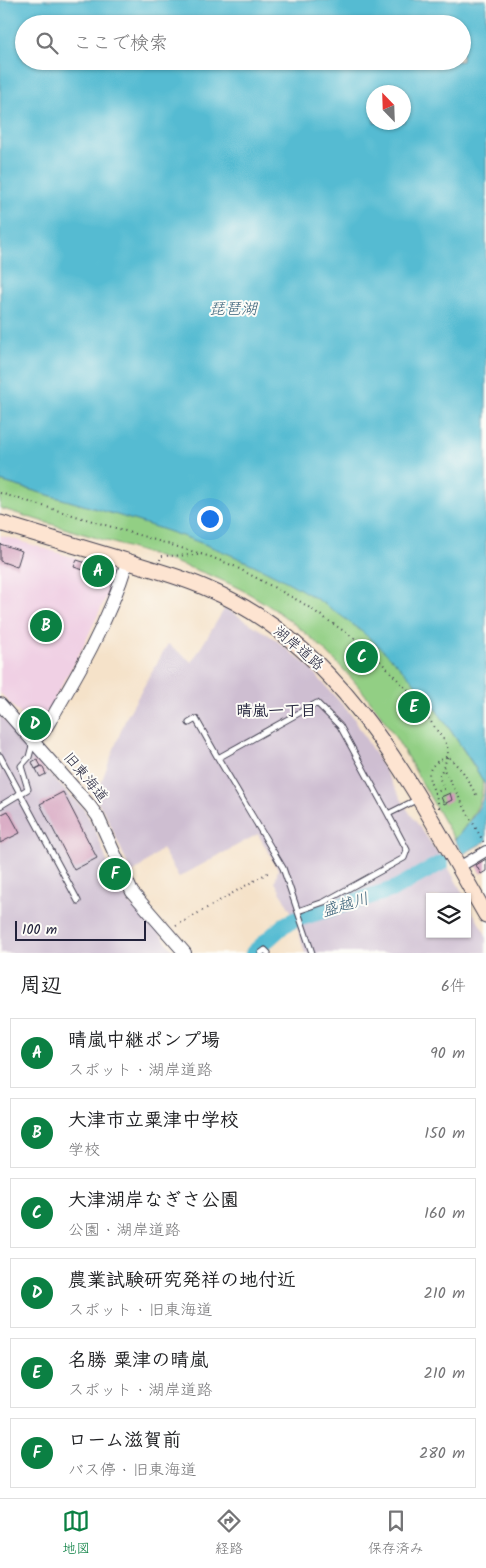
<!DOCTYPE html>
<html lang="ja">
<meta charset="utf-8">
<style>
:root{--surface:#fff;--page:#f6f6f6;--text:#202124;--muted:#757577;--line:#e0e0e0;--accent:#0b8043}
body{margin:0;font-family:Kalam,"Klee One",sans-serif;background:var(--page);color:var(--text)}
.controls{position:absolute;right:15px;bottom:15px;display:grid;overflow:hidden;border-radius:0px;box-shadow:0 1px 4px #0004}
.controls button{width:45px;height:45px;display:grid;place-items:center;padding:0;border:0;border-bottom:1px solid var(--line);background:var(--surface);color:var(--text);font:25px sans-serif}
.compass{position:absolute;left:366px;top:85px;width:45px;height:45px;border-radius:50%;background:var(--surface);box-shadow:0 1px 4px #0004;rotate:337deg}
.scale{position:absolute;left:15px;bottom:12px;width:131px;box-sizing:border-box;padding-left:5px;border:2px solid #22223b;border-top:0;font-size:14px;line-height:18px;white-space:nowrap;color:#22223b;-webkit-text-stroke:4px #fdfcf7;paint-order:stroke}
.you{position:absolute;left:209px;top:518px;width:18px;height:18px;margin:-12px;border:4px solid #fff;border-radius:50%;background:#1a73e8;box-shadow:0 0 0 8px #1a73e833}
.badge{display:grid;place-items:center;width:32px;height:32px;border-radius:50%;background:var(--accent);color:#fff;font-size:16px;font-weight:700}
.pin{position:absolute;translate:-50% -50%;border:2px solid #fff;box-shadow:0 1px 5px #0006}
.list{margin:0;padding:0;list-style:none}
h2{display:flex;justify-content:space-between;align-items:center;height:65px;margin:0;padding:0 20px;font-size:21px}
h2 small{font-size:16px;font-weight:400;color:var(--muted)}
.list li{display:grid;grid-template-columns:32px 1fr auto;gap:15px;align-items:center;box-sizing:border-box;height:70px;margin:0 10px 10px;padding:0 10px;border:1px solid var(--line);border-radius:0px}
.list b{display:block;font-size:19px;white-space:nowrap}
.list p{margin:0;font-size:16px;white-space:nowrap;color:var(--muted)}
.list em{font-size:16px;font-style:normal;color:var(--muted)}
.icon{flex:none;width:28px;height:28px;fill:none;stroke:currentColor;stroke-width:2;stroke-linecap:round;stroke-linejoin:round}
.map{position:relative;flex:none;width:486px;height:953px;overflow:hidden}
.search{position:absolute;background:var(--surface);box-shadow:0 1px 4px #0004;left:15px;right:15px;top:15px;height:55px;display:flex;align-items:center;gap:12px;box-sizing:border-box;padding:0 18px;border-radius:28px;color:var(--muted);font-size:19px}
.sheet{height:545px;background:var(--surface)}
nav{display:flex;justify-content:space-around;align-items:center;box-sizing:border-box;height:70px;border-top:1px solid var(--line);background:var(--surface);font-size:14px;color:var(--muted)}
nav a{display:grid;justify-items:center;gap:2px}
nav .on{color:var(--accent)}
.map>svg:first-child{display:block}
</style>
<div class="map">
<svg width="486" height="953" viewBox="0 0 486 953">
<rect width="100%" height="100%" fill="#fdfcf7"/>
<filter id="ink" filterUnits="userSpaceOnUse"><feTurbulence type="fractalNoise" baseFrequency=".02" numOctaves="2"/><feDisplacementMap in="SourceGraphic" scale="10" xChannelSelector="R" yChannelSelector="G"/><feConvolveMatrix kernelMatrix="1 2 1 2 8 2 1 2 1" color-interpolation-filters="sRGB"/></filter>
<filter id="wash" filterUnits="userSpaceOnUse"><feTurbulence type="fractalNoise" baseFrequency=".0096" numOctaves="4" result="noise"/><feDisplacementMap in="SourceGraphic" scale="20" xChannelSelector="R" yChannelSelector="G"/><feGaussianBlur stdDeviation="1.12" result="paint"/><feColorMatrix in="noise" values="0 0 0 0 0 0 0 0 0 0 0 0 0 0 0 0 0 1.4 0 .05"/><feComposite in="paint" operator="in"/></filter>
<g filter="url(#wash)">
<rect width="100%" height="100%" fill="#f5e2c9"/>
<!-- built -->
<path fill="#f0d0e4" d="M0,535l111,34 1,13 -10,24 -19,41 -43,78 -2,1 -1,-5h-10l-27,-28z"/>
<!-- industrial -->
<path fill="#cebed1" d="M225,608l47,29 36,29 45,51 56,95 39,55 17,30h-35v37h37v-32l19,33v18h-181l-11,-36 -19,-35 3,-13 -20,-35 -79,43 -17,-28 -30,25 -26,-59 -11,-17 31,-80 40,-71 2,-3 24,18z
M0,715l49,59 35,35 12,22 17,47 17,25 28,28 17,22h-175z"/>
<!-- green -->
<path fill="#92cf84" stroke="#5a7860" d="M0,481c135,40 281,71 387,171 39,37 66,82 95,127 4,23 -14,43 -27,61 -27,-44 -50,-92 -80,-133 -35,-46 -78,-87 -129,-115 -37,-20 -76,-31 -116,-44 -43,-13 -87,-26 -130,-40z"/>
<!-- water -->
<path fill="#54bbd2" stroke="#3b6e86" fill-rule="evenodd" d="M0,0h486v841l-23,13 -8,-14c11,-15 31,-35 30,-55 -9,-18 -21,-34 -32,-51 -110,-168 -274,-200 -453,-253zM24,24h438v37h-438zM374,92h30v30h-30z"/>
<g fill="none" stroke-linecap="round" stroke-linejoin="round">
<!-- river -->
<path stroke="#54bbd2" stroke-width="16" d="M253,953l31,-28 10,-5 100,-31 47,-26"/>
</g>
<g id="blocks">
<!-- building -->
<path fill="#d19ab9" d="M0,544l22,7 -5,16 -17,-6z
M77,560l31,10 -2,7 -32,-10z
M37,759l4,7 -6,3 -3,-7z
M42,766l4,8 -6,3 -4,-8z
M63,792l34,66 -23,12 -34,-66z
M450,793l2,7 -8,4 -3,-7z
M8,811l12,22 -20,10v-28z
M486,859v12l-5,3 -5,-9z"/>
</g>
</g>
<g filter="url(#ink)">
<use href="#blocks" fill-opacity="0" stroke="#423f50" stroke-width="1"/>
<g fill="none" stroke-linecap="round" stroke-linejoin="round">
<defs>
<path id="service" d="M189,723l7,-4 22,39
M0,756l78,145
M0,806l28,-17 -7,-23 8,-9 4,-15
M298,911l26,-9 80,-44 3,-8 -19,-36
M261,953l4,-3 3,3
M312,953l-29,-85 -65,-110 99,-55 23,23 48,88 28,-14"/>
<path id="minor" d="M459,867l27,-16"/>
<path id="tertiary" d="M0,704l90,102 8,11 34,75 53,61
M33,741l11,-10c32,-54 65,-109 83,-169"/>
<path id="secondary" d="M0,523c41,12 82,25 123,37 28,9 56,16 83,28 140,59 208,202 280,327"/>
</defs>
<!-- service casing -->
<use href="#service" stroke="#423f50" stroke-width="7"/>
<!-- minor casing -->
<use href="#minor" stroke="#423f50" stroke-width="12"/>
<!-- tertiary casing -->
<use href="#tertiary" stroke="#423f50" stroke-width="14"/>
<!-- secondary casing -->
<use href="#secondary" stroke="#423f50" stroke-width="17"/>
<!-- path -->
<path stroke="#423f50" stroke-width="2" stroke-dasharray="1 4" stroke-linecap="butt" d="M0,493l211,64 23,9 67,36 53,36 24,21 35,37 34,49 1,11 -5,12 41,75
M160,560l1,-4 41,-1
M434,793l10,-4 -5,-12 4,-9
M439,808c-2,-22 -26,-37 9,-52l15,16 15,26
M176,926l93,-54"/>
<!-- service -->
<use href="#service" stroke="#fff" stroke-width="5"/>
<!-- minor -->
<use href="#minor" stroke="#fff" stroke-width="10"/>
<!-- tertiary -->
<use href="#tertiary" stroke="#fff" stroke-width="12"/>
<!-- secondary -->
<use href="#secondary" stroke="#fde4d1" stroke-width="15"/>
</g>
</g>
<g text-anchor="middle" stroke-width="4" stroke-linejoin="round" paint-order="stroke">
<!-- street labels -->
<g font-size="15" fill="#22223b" stroke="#fdfcf7">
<text transform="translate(299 648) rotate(40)" y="5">湖岸道路</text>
<text transform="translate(86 777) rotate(50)" y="5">旧東海道</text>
</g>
<!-- water labels -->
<g font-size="16" font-style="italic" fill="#365f77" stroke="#fdfcf7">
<text x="233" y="314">琵琶湖</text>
<text transform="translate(345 904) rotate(-17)" y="6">盛越川</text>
</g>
<!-- neighbourhood labels -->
<g font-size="16" font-weight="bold" fill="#22223b" stroke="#fdfcf7">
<text x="276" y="716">晴嵐一丁目</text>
</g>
</g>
</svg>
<div class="controls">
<button><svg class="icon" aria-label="layers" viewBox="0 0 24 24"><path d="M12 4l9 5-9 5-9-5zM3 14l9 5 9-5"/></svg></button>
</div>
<svg class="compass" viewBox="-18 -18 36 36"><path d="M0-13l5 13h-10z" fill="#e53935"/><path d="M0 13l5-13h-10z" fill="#757577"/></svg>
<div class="scale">100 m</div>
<div class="you"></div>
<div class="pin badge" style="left:98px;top:571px">A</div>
<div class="pin badge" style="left:46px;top:626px">B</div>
<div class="pin badge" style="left:362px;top:657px">C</div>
<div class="pin badge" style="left:35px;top:724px">D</div>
<div class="pin badge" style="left:414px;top:707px">E</div>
<div class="pin badge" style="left:115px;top:874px">F</div>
<div class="search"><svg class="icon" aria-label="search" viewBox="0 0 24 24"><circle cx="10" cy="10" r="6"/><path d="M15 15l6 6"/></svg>ここで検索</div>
</div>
<section class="sheet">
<h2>周辺<small>6件</small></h2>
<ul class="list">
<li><span class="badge">A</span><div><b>晴嵐中継ポンプ場</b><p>スポット · 湖岸道路</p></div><em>90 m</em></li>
<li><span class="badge">B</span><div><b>大津市立粟津中学校</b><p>学校</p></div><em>150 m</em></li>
<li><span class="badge">C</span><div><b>大津湖岸なぎさ公園</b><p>公園 · 湖岸道路</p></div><em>160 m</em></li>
<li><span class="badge">D</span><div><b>農業試験研究発祥の地付近</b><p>スポット · 旧東海道</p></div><em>210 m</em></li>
<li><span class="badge">E</span><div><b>名勝 粟津の晴嵐</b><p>スポット · 湖岸道路</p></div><em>210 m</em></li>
<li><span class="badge">F</span><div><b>ローム滋賀前</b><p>バス停 · 旧東海道</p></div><em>280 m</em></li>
</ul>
</section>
<nav>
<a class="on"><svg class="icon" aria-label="map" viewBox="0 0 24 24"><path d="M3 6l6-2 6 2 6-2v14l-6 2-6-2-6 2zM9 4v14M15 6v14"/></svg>地図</a>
<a><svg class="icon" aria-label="directions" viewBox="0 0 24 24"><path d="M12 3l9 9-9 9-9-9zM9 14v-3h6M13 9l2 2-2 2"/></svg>経路</a>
<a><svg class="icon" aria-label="saved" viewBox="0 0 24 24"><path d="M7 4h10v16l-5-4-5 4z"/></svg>保存済み</a>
</nav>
